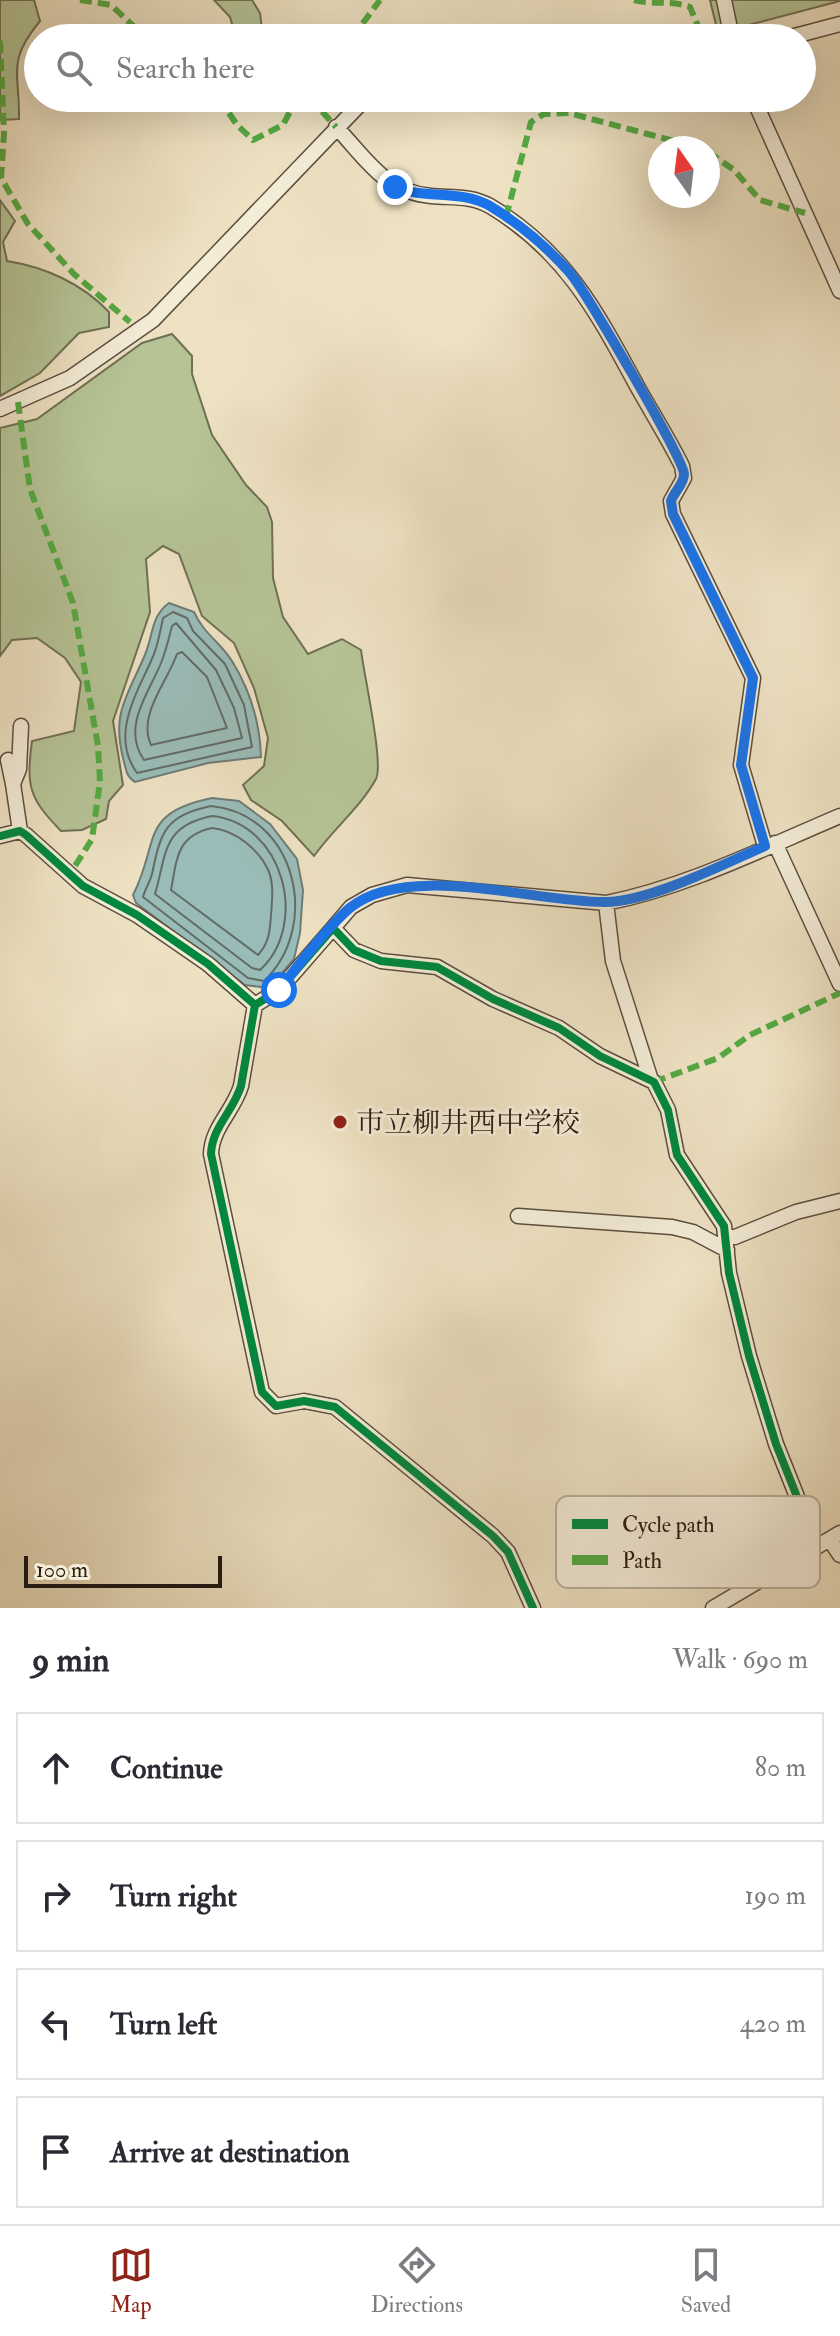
<!DOCTYPE html>
<meta charset="utf-8">
<style>
:root{--surface:#fff;--page:#f7f7f7;--text:#2b2b33;--muted:#7c7c81;--line:#e1e1e2;--accent:#8f2418}
body{margin:0;font-family:"IM FELL Double Pica","Noto Serif JP",serif;background:var(--page);color:var(--text)}
.compass{position:absolute;left:648px;top:136px;width:72px;height:72px;border-radius:50%;background:var(--surface);box-shadow:0 8px 32px #0002;rotate:346deg}
.scale{position:absolute;left:24px;bottom:20px;width:198px;box-sizing:border-box;padding-left:8px;border:4px solid #2b1d13;border-top:0;font-size:22px;line-height:28px;white-space:nowrap;color:#2b1d13;-webkit-text-stroke:6px #f3ecd7;paint-order:stroke}
.stop{position:absolute;width:24px;height:24px;margin:-18px;border:6px solid #1a73e8;border-radius:50%;background:#fff}
.stop.end{background:#1a73e8;border-color:#fff;box-shadow:0 2px 8px #0008}
.list{margin:0;padding:0;list-style:none}
h2{display:flex;justify-content:space-between;align-items:center;height:104px;margin:0;padding:0 32px;font-size:34px}
h2 small{font-size:26px;font-weight:400;color:var(--muted)}
.list li{display:grid;grid-template-columns:52px 1fr auto;gap:24px;align-items:center;box-sizing:border-box;height:112px;margin:0 16px 16px;padding:0 16px;border:2px solid var(--line);border-radius:0px}
.list b{display:block;font-size:30px;white-space:nowrap}
.list em{font-size:26px;font-style:normal;color:var(--muted)}
.icon{flex:none;width:44px;height:44px;fill:none;stroke:currentColor;stroke-width:2;stroke-linecap:round;stroke-linejoin:round}
.map{position:relative;flex:none;width:840px;height:1608px;overflow:hidden}
.search{position:absolute;background:var(--surface);box-shadow:0 8px 32px #0002;left:24px;right:24px;top:24px;height:88px;display:flex;align-items:center;gap:20px;box-sizing:border-box;padding:0 28px;border-radius:44px;color:var(--muted);font-size:30px}
.sheet{height:616px;background:var(--surface)}
nav{display:flex;justify-content:space-around;align-items:center;box-sizing:border-box;height:112px;border-top:2px solid var(--line);background:var(--surface);font-size:22px;color:var(--muted)}
nav a{display:grid;justify-items:center;gap:4px}
nav .on{color:var(--accent)}
.map>svg:first-child{display:block}
</style>
<div class="map">
<svg width="840" height="1608" viewBox="0 0 840 1608">
<rect width="100%" height="100%" fill="#ede1c2"/>
<filter id="stains"><feTurbulence type="fractalNoise" baseFrequency=".0025" numOctaves="4"/><feColorMatrix values="0 0 0 0 .2 0 0 0 0 .09 0 0 0 0 .02 0 0 0 .5 -.17"/></filter>
<radialGradient id="worn" r=".72"><stop offset=".6" stop-color="#630" stop-opacity="0"/><stop offset="1" stop-color="#630" stop-opacity=".3"/></radialGradient>
<!-- green -->
<path fill="#b5c395" stroke="#707054" stroke-width="2" d="M0,0h34l6,21c-34,41 -20,52 -21,98l-19,1z
M214,0h38l8,13 3,25h-27l-6,-21z
M710,0h130v1l-122,32z
M0,200l15,21 -12,21 4,19c38,6 76,23 102,51v15l-30,6 -39,40 -40,23z
M172,334l20,22v18l20,61 34,50 21,22 5,15 1,56 10,39 25,37 34,-15 19,11c3,25 23,114 15,129 -16,29 -43,50 -62,77l-32,-35 -31,-21 -8,-15 21,-19 4,-28 -14,-50 -20,-45 -32,-27 -23,-62 -16,-8 -17,13 4,53 -37,109 10,64 -14,16 -3,18 -24,11 -21,1c-32,-33 -35,-44 -29,-90l42,-10 7,-49 -16,-24 -28,-20 -25,2 -12,16v-228l37,-9 105,-76z"/>
<!-- water -->
<path fill="#9abcb8" stroke="#6e7c76" stroke-width="2" d="M169,603l25,9c9,21 27,31 38,49 18,29 28,63 29,96l-53,6 -73,19c-9,-7 -8,-9 -11,-20 -13,-48 2,-63 20,-105 10,-22 6,-40 25,-54z
M212,798l27,3 31,23 27,35 6,31 -3,43 -6,26 -25,29 -24,-3 -109,-82 -3,-8c27,-52 5,-82 79,-97z"/>
<g fill="none" stroke-linecap="round" stroke-linejoin="round">
<!-- shore -->
<path stroke="#626c66" stroke-width="2" d="M173,612l14,6 6,13 32,33 19,41 8,42 -115,26c-27,-37 -1,-78 14,-112 7,-14 9,-29 12,-43z
M176,623l40,47 18,38 8,30 -98,22c-23,-33 5,-67 17,-97 5,-12 8,-25 11,-37z
M182,652l25,25 20,51 -76,17c-14,-30 17,-64 26,-91z
M211,806c85,8 111,120 53,175l-16,-3 -105,-81c2,-8 7,-15 9,-23 9,-43 13,-58 59,-68z
M212,816c71,7 98,108 48,154l-8,-2 -97,-74c12,-41 7,-68 57,-78z
M212,828c23,2 48,22 57,44 5,13 3,29 2,43 -1,16 -2,28 -13,40l-87,-65c6,-31 5,-54 41,-62z"/>
<defs>
<path id="minor" d="M724,0l8,38
M787,38l53,-14
M753,98l87,193
M336,127c30,31 48,65 95,69 21,2 39,-1 59,10 75,45 107,106 147,180 15,27 31,52 45,80l2,12 -13,23 2,13 80,164 -12,87 24,81
M0,409l70,-31 83,-58 213,-222
M8,760l5,24 6,-15 2,-43
M13,784l7,47
M0,836l20,-5 6,4 57,51 54,29 71,49 47,41 -14,81c-8,26 -29,41 -30,68l51,238 14,14 28,-5 31,6 158,129 15,16 25,56
M775,843l65,141
M606,903l7,58 37,116
M333,928l18,-21 21,-12 35,-10 199,18c81,-16 158,-55 234,-87
M255,1005l24,-15 54,-62 21,22 27,11 56,6 56,32 66,29 41,28 54,26 14,28 9,45 47,71 5,47 20,83 27,88 41,103
M518,1216l154,11 21,5 34,18
M725,1237h10l61,-25 44,-11
M830,1540l10,15
M713,1608l127,-75"/>
</defs>
<!-- minor casing -->
<use href="#minor" stroke="#5c4e3f" stroke-width="17"/>
<!-- minor -->
<use href="#minor" stroke="#f3ecd7" stroke-width="14"/>
<!-- quiet -->
<path stroke="#54a942" stroke-width="6" stroke-dasharray="12 6" stroke-linecap="butt" d="M80,0l31,5 35,33
M634,0c20,5 37,0 56,7l8,19 28,12
M352,38l28,-38
M0,41l4,93 -3,44 27,46 46,50 56,48
M219,98l18,27 16,15 30,-15 14,-27
M310,98l26,29
M708,152l26,18 26,30 45,13
M506,217l25,-95 13,-8 25,-1 131,35
M18,402l12,87 43,114 25,143 2,36 -8,57 -22,35
M654,1082l64,-24 32,-23 90,-42"/>
<defs>
<path id="cycleway" d="M0,836l20,-5 6,4 57,51 54,29 71,49 47,41 -14,81c-8,26 -29,41 -30,68l51,238 14,14 28,-5 31,6 158,129 15,16 25,56
M255,1005l24,-15 54,-62 21,22 27,11 56,6 56,32 66,29 41,28 54,26 14,28 9,45 47,71 5,47 20,83 27,88 41,103"/>
</defs>
<!-- cycleway casing -->
<use href="#cycleway" stroke="#f3ecd7" stroke-width="13"/>
<!-- cycleway -->
<use href="#cycleway" stroke="#00873e" stroke-width="8"/>
</g>
<g fill="none" stroke-linecap="round" stroke-linejoin="round">
<!-- route -->
<path stroke="#1a73e8" stroke-width="10" d="M279,990c17,-22 52,-67 72,-83 57,-45 183,-5 253,-5 43,1 120,-38 161,-56l-24,-81 12,-87 -80,-164 -2,-13c3,-9 13,-17 13,-27 0,-15 -99,-183 -114,-201 -22,-25 -52,-50 -80,-67 -29,-17 -64,-6 -95,-19"/>
</g>
<!-- markers -->
<circle fill="#8f2418" stroke="#f3ecd7" stroke-width="3" cx="340" cy="1122" r="8"/>
<g text-anchor="middle" stroke-width="6" stroke-linejoin="round" paint-order="stroke">
<!-- poi labels -->
<g font-size="28" fill="#2b1d13" stroke="#f3ecd7" text-anchor="start">
<text x="356" y="1132">市立柳井西中学校</text>
</g>
</g>
<!-- legend -->
<rect x="556" y="1496" width="264" height="92" rx="12" fill="#f3ecd7" stroke="#b7ae9c" stroke-width="2"/>
<rect x="572" y="1519" width="36" height="10" fill="#00873e"/>
<rect x="572" y="1555" width="36" height="10" fill="#54a942"/>
<g font-size="22" fill="#2b1d13">
<text x="622" y="1532">Cycle path</text>
<text x="622" y="1568">Path</text>
</g>
<rect width="100%" height="100%" filter="url(#stains)"/>
<rect width="100%" height="100%" fill="url(#worn)"/>
</svg>
<svg class="compass" viewBox="-18 -18 36 36"><path d="M0-13l5 13h-10z" fill="#e53935"/><path d="M0 13l5-13h-10z" fill="#7c7c81"/></svg>
<div class="scale">100 m</div>
<div class="stop" style="left:279px;top:990px"></div>
<div class="stop end" style="left:395px;top:187px"></div>
<div class="search"><svg class="icon" aria-label="search" viewBox="0 0 24 24"><circle cx="10" cy="10" r="6"/><path d="M15 15l6 6"/></svg>Search here</div>
</div>
<section class="sheet">
<h2>9 min<small>Walk · 690 m</small></h2>
<ul class="list">
<li><svg class="icon" aria-label="ahead" viewBox="0 0 24 24"><path d="M12 20V5M6 11l6-6 6 6"/></svg><div><b>Continue</b></div><em>80 m</em></li>
<li><svg class="icon" aria-label="right" viewBox="0 0 24 24"><path d="M7 20v-9h11M14 6l5 5-5 5"/></svg><div><b>Turn right</b></div><em>190 m</em></li>
<li><svg class="icon" aria-label="left" viewBox="0 0 24 24"><path d="M17 20v-9H6M10 6l-5 5 5 5"/></svg><div><b>Turn left</b></div><em>420 m</em></li>
<li><svg class="icon" aria-label="arrive" viewBox="0 0 24 24"><path d="M6 21V4h12l-3 4 3 4H6"/></svg><div><b>Arrive at destination</b></div></li>
</ul>
</section>
<nav>
<a class="on"><svg class="icon" aria-label="map" viewBox="0 0 24 24"><path d="M3 6l6-2 6 2 6-2v14l-6 2-6-2-6 2zM9 4v14M15 6v14"/></svg>Map</a>
<a><svg class="icon" aria-label="directions" viewBox="0 0 24 24"><path d="M12 3l9 9-9 9-9-9zM9 14v-3h6M13 9l2 2-2 2"/></svg>Directions</a>
<a><svg class="icon" aria-label="saved" viewBox="0 0 24 24"><path d="M7 4h10v16l-5-4-5 4z"/></svg>Saved</a>
</nav>
